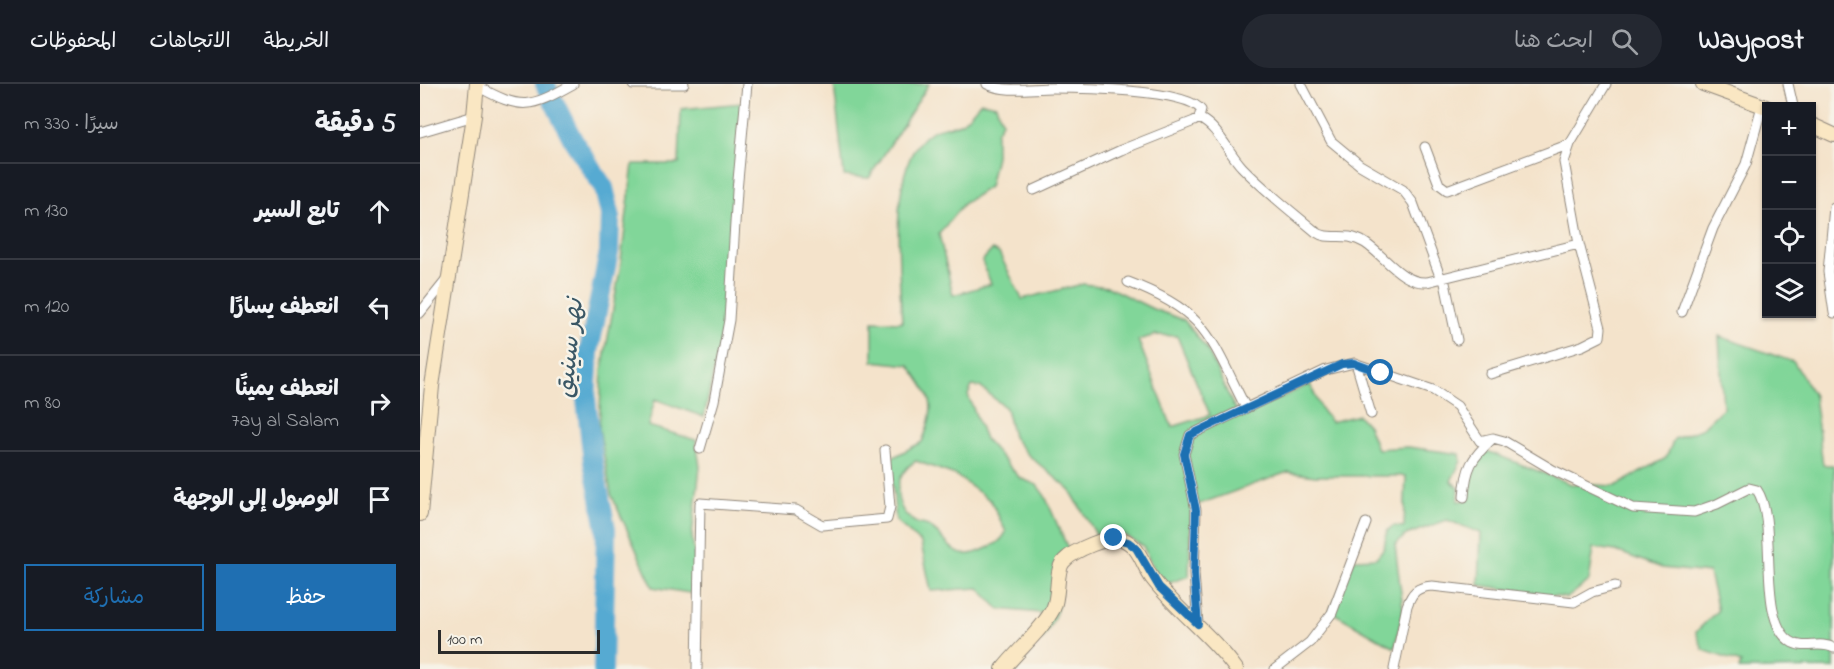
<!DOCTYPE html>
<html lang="ar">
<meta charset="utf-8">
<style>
:root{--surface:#171b24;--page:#242831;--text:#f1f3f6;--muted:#9ea1a6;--line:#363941;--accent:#1f6fb2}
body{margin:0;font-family:"Indie Flower","Playpen Sans Arabic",sans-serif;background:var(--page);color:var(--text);direction:rtl}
.controls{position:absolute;right:18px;top:18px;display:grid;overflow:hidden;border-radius:0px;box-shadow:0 2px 4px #0004}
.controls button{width:54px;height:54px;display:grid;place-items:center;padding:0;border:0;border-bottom:2px solid var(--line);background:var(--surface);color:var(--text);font:30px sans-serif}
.scale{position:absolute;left:18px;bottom:15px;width:162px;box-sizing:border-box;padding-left:6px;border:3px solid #2b2b2b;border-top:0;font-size:16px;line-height:21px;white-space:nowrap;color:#2b2b2b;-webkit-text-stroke:4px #f7f3e8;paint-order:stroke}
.stop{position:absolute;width:18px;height:18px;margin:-14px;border:4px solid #1f6fb2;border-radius:50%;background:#fff}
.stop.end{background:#1f6fb2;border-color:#fff;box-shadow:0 2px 6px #0008}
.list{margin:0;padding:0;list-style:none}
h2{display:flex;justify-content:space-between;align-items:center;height:78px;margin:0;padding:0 24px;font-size:26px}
h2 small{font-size:20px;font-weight:400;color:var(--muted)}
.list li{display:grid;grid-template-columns:39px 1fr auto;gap:18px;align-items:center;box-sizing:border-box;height:96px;padding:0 24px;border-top:2px solid var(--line)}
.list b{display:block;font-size:22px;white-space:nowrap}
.list p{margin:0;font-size:20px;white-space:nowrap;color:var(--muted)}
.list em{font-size:20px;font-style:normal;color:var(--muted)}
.actions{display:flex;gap:12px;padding:18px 24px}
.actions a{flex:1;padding:14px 0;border:2px solid var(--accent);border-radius:0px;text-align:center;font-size:21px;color:var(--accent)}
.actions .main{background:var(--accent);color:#fff}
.icon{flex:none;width:33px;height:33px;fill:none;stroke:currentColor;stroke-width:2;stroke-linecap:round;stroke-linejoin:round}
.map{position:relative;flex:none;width:1414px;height:585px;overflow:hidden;direction:ltr}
header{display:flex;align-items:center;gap:36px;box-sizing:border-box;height:84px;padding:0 30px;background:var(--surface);border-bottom:2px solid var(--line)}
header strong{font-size:28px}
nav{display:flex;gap:33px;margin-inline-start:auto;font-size:21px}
.search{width:420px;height:54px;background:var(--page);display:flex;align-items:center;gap:15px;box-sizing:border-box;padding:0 21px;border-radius:33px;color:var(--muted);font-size:22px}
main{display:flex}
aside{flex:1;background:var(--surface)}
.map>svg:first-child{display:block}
</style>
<header>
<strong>Waypost</strong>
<div class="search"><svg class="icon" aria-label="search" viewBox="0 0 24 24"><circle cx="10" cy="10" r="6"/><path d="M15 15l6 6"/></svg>ابحث هنا</div>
<nav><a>الخريطة</a><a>الاتجاهات</a><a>المحفوظات</a></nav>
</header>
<main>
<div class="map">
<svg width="1414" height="585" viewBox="0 0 1414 585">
<rect width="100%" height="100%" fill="#f7f3e8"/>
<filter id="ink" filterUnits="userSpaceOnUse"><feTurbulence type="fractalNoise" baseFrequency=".0167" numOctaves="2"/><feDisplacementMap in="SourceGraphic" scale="12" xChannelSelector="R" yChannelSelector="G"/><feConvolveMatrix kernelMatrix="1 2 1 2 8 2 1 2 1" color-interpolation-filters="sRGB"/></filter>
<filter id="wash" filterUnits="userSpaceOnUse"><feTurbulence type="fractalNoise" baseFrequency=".008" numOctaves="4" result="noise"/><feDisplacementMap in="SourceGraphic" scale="24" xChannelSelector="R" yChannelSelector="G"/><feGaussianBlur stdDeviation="1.35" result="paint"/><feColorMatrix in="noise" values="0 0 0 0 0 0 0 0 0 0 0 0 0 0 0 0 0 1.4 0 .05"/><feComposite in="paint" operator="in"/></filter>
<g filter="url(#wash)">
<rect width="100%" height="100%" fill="#f4e3cb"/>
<!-- green -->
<path fill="#81d699" stroke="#568062" stroke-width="1.5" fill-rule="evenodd" d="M414,0h95l-60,94 -25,-2z
M561,18l15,3 6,17 -6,11v23l-7,31 -26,17 -24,30 14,61 38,-11 -9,-23 10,-11 7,3 23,46 61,-15 25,3 45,22 31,11 23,29 26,56 8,11 69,-32 11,25 10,13 27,-7 10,11 9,23 31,-2 52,7 1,7 -10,20 8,7 -1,13 11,-1c2,-17 2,-39 18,-49l84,33 45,2 50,-28 8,-19 27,-10 22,-21 -4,-72 75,26 20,34 9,69h10l1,6v197l-95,1 2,-6 -38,-13 -7,-18 22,-22 -9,-37 -47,-5 -46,-17 -22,-3 -5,33 -22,17 -88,-13 2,-52 -34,-13 -41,15 -11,10 8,64 -8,39 -65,-37 25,-52 21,-1 8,-10 3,-17 6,-5 11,1 2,-51h-91l-27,-4 -97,35 -2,69 -28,10 -18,-40 -21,-12 -61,24c-1,38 2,49 -19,82l-2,-27 -41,-4 -20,-21 -48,3 -10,-48 -25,-22 -6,-62 32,-17c16,-39 10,-44 -13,-77l-36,-4v-40l29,1c-2,-48 -15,-150 22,-185 14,-13 26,-8 38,-15 6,-4 13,-14 19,-20zM736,251l21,1 33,79 -38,12 -34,-87zM552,302l8,1 26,21 7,29 14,17 43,36 27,46 -28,15 -24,-55 -8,-11 -17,-7 -35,-39 -17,-44zM496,377l39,14 36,26 15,31c-5,10 -10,12 -21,17 -34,16 -33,-8 -57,-23 -4,-2 -10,-2 -13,-4 -25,-15 -21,-49 1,-61z
M322,19l-14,146 -2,63 -22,105 -49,-18 -7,27 48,14 4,27 -8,68 6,55 -3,4 -42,-7 -42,-93 -12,-66 3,-57 18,-102 13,-105h46l2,-55z"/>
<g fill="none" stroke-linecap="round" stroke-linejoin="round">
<!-- river -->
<path stroke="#56aad2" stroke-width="20" d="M125,0l28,56 31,48 6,26 -1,38 -20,99 -3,48 7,63 13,67 -3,140"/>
</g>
</g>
<g filter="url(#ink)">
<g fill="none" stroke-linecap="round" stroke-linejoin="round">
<defs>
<path id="street" d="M213,0h51
M567,0c18,9 44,4 64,4 27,0 136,1 150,22l-2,8 -5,3 -73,29 -87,40
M881,0l30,57 29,24 43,25 10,13 28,76
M1368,0l5,22
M57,2c45,25 53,22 96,-2
M779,34c20,10 28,33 43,49 23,24 49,44 74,65 14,10 28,-2 49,11 20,13 37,41 62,39l152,-38
M0,48l54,-16
M1005,63l14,37 8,6 123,-46
M1414,123l-6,65 6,41
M1024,194l13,62
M708,198c80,30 82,56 118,126
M1262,228l31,-84 33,-64 16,-58
M0,229l28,-35
M936,279l15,51
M1070,290l92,-28 18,-9 1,-9 -22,-84 -15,-82 6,-18 36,-60
M280,365l14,-48 15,-81 8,-129 10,-107
M1044,413c2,-30 7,-38 29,-59
M778,540l-4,-50 2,-64 -12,-56 6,-19 136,-65 28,-7 79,27 24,16 23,35 13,-3 11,3 49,29 80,38 61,4 23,-8 32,-16 8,2c22,32 -1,128 33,151 14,10 29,-1 44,7
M277,585l3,-166 96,7 26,15 65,-6 3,-12 -5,-57
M855,585l35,-27 22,-29 34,-90
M974,585l13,-63c5,-14 10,-19 25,-20l142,16 18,-10 23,-6"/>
<path id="secondary" d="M1283,0l63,23
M1392,41l22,10
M0,430l12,-128 42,-270 3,-32
M583,585c16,-20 38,-38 50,-60 7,-14 2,-40 11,-48 10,-11 45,-26 58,-22 18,7 20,25 30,39 25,33 60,57 84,91"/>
</defs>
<!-- street casing -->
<use href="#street" stroke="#90877b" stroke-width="11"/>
<!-- secondary casing -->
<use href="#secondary" stroke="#90877b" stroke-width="16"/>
<!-- street -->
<use href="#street" stroke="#fff" stroke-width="9"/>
<!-- secondary -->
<use href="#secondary" stroke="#fae7c3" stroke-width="14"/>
</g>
</g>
<g fill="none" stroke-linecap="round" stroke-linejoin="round" filter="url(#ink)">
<!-- route -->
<path stroke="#1f6fb2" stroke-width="8" d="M694,454l14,4 8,6 23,39 39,37 -4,-50 2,-64 -12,-56 6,-19 152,-71 12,-1 27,10"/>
</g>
<g text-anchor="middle" stroke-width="5" stroke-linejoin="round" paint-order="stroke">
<!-- water labels -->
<g font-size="26" font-style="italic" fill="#3a5765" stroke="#f7f3e8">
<text transform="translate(148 264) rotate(-84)" y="9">نهر سينيق</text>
</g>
</g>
</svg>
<div class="controls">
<button>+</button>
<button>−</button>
<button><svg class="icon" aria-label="locate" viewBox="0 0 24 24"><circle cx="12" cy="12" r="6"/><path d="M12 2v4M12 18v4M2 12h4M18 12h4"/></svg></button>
<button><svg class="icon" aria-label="layers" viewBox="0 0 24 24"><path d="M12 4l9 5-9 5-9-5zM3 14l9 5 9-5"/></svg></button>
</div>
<div class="scale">100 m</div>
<div class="stop" style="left:961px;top:289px"></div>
<div class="stop end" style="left:694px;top:454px"></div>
</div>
<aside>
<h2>5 دقيقة<small>سيرًا · 330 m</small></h2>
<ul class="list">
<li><svg class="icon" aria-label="ahead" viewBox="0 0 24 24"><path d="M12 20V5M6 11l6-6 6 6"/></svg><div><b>تابع السير</b></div><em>130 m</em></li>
<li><svg class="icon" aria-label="left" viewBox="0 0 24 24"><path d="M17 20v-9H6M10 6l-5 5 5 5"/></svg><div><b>انعطف يسارًا</b></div><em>120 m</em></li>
<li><svg class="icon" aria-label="right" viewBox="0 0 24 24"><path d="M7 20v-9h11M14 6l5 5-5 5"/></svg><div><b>انعطف يمينًا</b><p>7ay al Salam</p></div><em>80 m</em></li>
<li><svg class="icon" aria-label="arrive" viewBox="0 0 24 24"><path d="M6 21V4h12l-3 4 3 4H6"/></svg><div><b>الوصول إلى الوجهة</b></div></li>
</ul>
<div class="actions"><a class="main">حفظ</a><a>مشاركة</a></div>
</aside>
</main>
